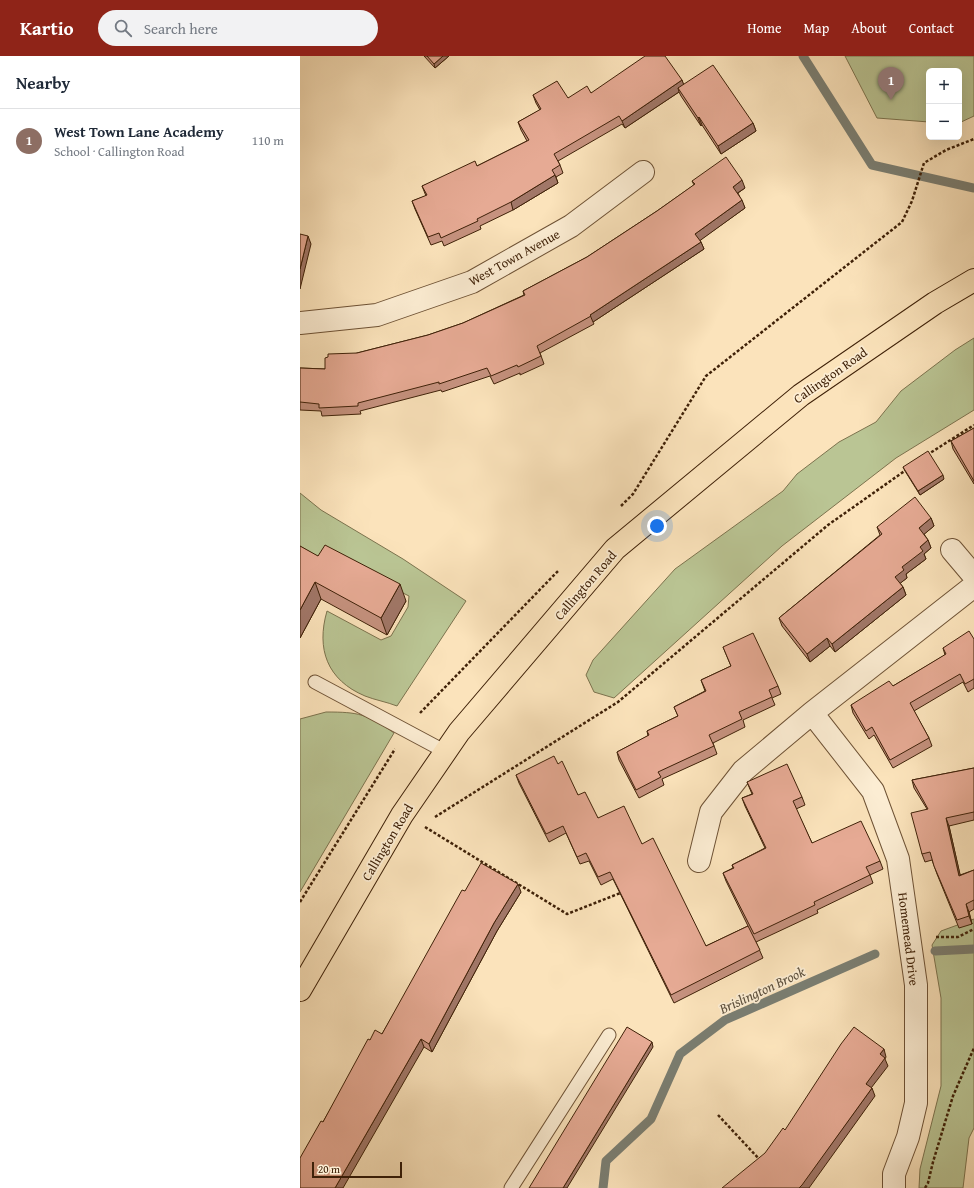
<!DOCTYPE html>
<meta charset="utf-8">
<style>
:root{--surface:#fff;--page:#f2f2f3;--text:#1f2937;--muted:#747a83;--line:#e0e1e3;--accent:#8f2418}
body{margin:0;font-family:"Gentium Book Plus",serif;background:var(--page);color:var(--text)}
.controls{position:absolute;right:12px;top:12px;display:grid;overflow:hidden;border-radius:6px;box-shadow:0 4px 16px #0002}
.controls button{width:36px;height:36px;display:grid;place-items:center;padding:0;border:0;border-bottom:1px solid var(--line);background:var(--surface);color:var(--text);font:20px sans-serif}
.scale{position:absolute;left:12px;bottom:10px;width:90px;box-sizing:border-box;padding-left:4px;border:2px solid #3f2108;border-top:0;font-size:11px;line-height:14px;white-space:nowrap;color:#3f2108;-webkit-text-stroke:3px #fcedd3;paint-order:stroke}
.you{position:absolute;left:357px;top:470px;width:14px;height:14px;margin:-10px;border:3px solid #fff;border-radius:50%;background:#1a73e8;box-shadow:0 0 0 6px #1a73e833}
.badge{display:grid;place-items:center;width:26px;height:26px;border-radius:50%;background:var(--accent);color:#fff;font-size:13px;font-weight:700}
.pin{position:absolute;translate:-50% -33px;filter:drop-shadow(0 1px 2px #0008)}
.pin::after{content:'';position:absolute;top:21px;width:14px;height:12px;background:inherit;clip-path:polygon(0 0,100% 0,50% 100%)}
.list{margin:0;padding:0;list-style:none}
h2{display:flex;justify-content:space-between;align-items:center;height:52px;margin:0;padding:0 16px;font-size:17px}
h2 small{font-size:13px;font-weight:400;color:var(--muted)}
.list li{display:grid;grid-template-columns:26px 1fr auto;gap:12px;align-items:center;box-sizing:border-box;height:64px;padding:0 16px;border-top:1px solid var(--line)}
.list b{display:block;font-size:15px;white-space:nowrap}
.list p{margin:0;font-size:13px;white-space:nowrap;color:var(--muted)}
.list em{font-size:13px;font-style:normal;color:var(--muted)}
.icon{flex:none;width:22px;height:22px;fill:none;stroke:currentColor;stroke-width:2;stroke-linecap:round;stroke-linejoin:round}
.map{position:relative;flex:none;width:674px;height:1132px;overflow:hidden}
header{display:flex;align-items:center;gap:24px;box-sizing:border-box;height:56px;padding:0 20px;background:var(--accent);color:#fff}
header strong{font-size:19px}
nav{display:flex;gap:22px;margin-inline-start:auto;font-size:14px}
.search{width:280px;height:36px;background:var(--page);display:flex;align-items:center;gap:10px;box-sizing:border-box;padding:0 14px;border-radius:22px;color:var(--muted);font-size:15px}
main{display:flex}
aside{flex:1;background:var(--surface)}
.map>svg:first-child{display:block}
</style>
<header>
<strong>Kartio</strong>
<div class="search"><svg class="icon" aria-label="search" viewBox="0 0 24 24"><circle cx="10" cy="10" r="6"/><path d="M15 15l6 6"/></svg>Search here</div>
<nav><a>Home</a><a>Map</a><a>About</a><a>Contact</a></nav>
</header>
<main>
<aside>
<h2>Nearby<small></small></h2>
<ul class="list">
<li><span class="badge" style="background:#8d6e63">1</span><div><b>West Town Lane Academy</b><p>School · Callington Road</p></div><em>110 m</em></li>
</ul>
</aside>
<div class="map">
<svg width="674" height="1132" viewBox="0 0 674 1132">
<rect width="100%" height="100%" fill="#fbe3bb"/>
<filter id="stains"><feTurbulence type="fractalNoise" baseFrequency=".005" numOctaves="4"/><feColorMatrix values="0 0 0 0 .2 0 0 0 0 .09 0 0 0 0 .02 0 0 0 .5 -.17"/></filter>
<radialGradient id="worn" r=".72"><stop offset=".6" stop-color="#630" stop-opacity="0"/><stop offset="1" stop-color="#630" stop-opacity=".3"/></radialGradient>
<!-- green -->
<path fill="#bac594" stroke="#7c734e" d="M545,0h129v60l-15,7v-52h-30v51l-52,-4z
M674,282v72l-78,48 -114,88 -168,152 -20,-6 -8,-17 7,-15 82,-91 108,-78 14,-17 42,-32 37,-20 25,-31 54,-41z
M0,437l21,17 82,49 63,42 -69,105c-10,-4 -22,-6 -32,-10 -38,-16 -49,-47 -38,-85l54,29 10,-4 17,-29 1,-11 -76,-38 -6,4 -27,-16z
M26,656c33,0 41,2 68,21l-94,159v-173z
M674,863v209l-5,10 -6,50h-44l1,-19 21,-83v-88l-9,-53 9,-14z"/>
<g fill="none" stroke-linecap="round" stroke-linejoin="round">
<!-- stream -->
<path stroke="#7a7e72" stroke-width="9" d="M503,0l69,109 102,23
M635,895l39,-2
M303,1132l3,-27 45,-42 29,-65 45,-34 150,-66"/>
<defs>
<path id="lane" d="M15,626l131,70
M211,1132l98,-153"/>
<path id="street" d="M0,267l77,-8 95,-33 99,-56 72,-54
M652,494l22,26
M512,657l61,78 25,68 18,126v118l-8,34 -14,37v14
M399,805l12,-49 32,-41 69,-58 162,-127"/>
<path id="primary" d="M0,934l102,-175 57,-83 156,-183 186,-154 134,-92 39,-23"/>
</defs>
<!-- lane casing -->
<use href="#lane" stroke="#6e5235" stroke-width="15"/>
<!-- street casing -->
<use href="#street" stroke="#6e5235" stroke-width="24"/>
<!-- primary casing -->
<use href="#primary" stroke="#3f2108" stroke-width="24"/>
<!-- path -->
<path stroke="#3f2108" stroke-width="2.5" stroke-dasharray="3 2" stroke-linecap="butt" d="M627,399l47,-30
M321,450l12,-12 73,-118 196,-154 10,-21 12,-38 22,-13 28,-11
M120,657l138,-142
M135,761l183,-115 210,-177 78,-55
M125,771l142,87 56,-22
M0,846l95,-153
M636,881h22l16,-8
M418,1059l42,45
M625,1132l3,-5 5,-21 20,-66 21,-48"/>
<!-- lane -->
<use href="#lane" stroke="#fcedd3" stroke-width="13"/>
<!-- street -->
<use href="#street" stroke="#fcedd3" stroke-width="22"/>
<!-- primary -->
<use href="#primary" stroke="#fbe3bb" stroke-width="22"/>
</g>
<!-- wall -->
<path fill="#c6927f" stroke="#3f2108" d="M124,0h25l-14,12z
M382,24l1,4 70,39 3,8 -35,23 -19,-29 -1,1 -20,-30 -2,-4 -54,36 -3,-4 -64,37 2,4 3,8 -7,4 2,6 -45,27 -33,16 1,3 -37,17 -2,-5 -11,4 -16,-36 -3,-8 14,-5 -4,-10 55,-20 50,-25 -6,-11 -3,-8 22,-12 -4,-7 -3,-8 35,3 23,-5z
M392,125l53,7 -7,5 7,15 -45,32 4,9 -111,73 1,2 -54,29 4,11 -24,11v-2l-26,11 -4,-8 -48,16 -1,-2 -81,21 1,3 -39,2 -1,-5 -21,-1v-42l25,1 32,-16 71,-18 35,-12 61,-28 -1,-4 64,-34 70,-46 37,-26z
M674,372v56l-21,-35 -2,-8z
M603,411l41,12 -24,16 -15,-24z
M631,462l3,8 -10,8 4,6 3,8 -7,6 2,5 -20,15 1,4 -7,5 3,4 3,8 -71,57 -5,-6 -20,16 -28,-36 -3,-8 101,-83 -3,-8z
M18,500l88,45 -19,34 -66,-36 -21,39z
M674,583v49l-6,4 -5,-10 -49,29 15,27 3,8 -39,22 -19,-33 -5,4 -16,-26 -2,-8 42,-19 52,-31 -2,-7z
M423,591l55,39 3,8 -9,4 3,7 -32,15 2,7 -32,16 4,11 -55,25 2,6 -25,13 -20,-38 -2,-8 31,-16 -1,-5 31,-15 -4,-9 31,-16 -4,-11 30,-14z
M258,708l20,31 20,23 44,26 64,102 42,-20 -22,-45 -3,-8 10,-5 -1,-3 33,-17 -20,-42 -3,-8 10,-4 -5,-12 55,15 3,8 -9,4 16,34 68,18 3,8 -13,6 3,8 -56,27 1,3 -62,29 7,16 -89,45 -61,-124 -12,6 -12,-24 -9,3 -14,-31 -17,9 -30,-59 -3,-8z
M674,712v52l-25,6 11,49 14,-5v39l-5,3 3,12 -13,4 -22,-54 -5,-14 -7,2 -3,-8 5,-45 -13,-21 -2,-8z
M165,835l56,1 -24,39 -65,121 -8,-5 -101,75 47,-82 12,-6z"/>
<!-- shaded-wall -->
<path fill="#a17768" stroke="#3f2108" d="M143,0h6l-14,12 -1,-4z
M382,24l3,8h-7l1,4 -54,36 -3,-7z
M399,61l3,8 -1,1 -3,-8z
M453,67l3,8 -35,23 -3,-8z
M255,119l3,8 -45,27 -2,-8z
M442,124l3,8 -9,6 -3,-7z
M442,144l3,8 -47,34 -3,-8z
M8,180l3,8 -11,45v-20z
M401,186l3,7 -111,73 -3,-7z
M643,419l1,4 -24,16 -2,-4z
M631,462l3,8 -12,10 -3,-8z
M628,484l3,8 -7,6 2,5 -20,15 1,4 -9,7 -3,-8 7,-10 18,-20z
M15,526l6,17 -21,39v-28z
M100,528l6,17 -19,34 -6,-17z
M603,531l3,8 -71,57 -3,-8z
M527,582l3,8 -20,16 -3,-8z
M646,762l3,8 13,57 -3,-7z
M218,828l3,8 -24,39 -65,121 -3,-8 65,-121z
M666,848l3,8 3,12 -3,-8z
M121,983l3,8 -81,141h-8z
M352,986l1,5 -86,141h-4z
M584,993l2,8 -1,2 3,7 -20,26 -2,-8 14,-30z
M572,1032l3,8 -66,92h-10z"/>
<!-- building -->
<path fill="#e6aa94" stroke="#3f2108" d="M127,0h16l-9,8z
M345,0h20l17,24 -60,41 -3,-5 -65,38 6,11 -8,5 3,5 -44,27 -34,17 1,2 -37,17 -2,-5 -11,4 -16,-36 15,-6 -5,-9 53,-25 2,5 52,-26 -11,-18 23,-13 -8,-14 24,-14 11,17 19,-12 4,7z
M413,9l40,58 -35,23 -19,-29 -1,1 -20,-30z
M426,101l16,23 -9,7 9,13 -47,34 6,8 -111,73 1,1 -54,30 4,10 -23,11 -1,-2 -26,11 -4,-8 -48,16v-2l-81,21v3l-39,2v-4l-19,-2v-34l25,1v-11l3,-1v-3l29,-1 71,-18 35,-12 62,-28 -2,-4 64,-34 70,-46 38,-27 -3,-3z
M0,178l8,2 -8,33z
M674,372v53l-23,-40z
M628,395l15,24 -25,16 -15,-24z
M615,441l16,21 -12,10 9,12 -8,7 3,4 -21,16 2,3 -9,7 8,10 -71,57 -5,-6 -20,16 -28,-36 103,-84 -5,-7z
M25,489l75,39 -19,34 -66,-36 -15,28v-64l18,10z
M669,575l5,8v40l-9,5 -5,-10 -50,29 19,35 -39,22 -18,-33 -6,4 -15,-26 38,-24 4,5 53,-32 -3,-6z
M453,577l25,53 -9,4 3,7 -33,15 3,7 -33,16 5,11 -56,26 3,5 -25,13 -19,-38 32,-17 -2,-4 31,-15 -4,-9 32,-16 -5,-11 30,-14 -8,-19z
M254,700l4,8 4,-3 16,34 7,-3 13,26 26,-12 18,38 11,-6 53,108 42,-20 12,24 -89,45 -61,-123 -12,5 -12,-24 -9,4 -14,-31 -17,8 -30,-59z
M487,708l15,33 -9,4 19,42 49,-22 19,40 -14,6 4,8 -56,27 1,3 -61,29 -31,-61 11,-5 -2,-3 34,-17 -24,-50 11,-4 -6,-12z
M674,712v44l-28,6 13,58 15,-6v30l-8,4 3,12 -12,4 -23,-54 -4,-14 -8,2 -11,-41 17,-4 -16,-29z
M181,807l37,21 -24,39 -65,121 -8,-5 -86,149h-35v-30l21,-37 2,1 45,-83 2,1 5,-10 7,4 80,-144 3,1z
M327,971l25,15 -89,146h-34z
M554,971l30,22 -4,5 5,4 -19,26 6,4 -70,97 -3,3h-77l43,-35 18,-25 2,2 56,-86z"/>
<g text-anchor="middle" stroke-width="3.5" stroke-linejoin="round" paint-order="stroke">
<!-- street labels -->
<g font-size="13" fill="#3f2108" stroke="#fcedd3">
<text transform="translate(214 201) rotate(-29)" y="5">West Town Avenue</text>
<text transform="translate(530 319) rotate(-35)" y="5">Callington Road</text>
<text transform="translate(285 529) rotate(-49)" y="5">Callington Road</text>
<text transform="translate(87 786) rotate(-59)" y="5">Callington Road</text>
<text transform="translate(609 883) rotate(83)" y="5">Homemead Drive</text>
</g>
<!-- water labels -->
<g font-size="14" font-style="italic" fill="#5d503d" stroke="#fcedd3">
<text transform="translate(462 934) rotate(-25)" y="5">Brislington Brook</text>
</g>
</g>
<rect width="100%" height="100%" filter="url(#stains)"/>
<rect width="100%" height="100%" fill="url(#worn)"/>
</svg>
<div class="controls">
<button>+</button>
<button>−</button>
</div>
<div class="scale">20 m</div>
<div class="you"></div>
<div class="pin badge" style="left:591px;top:44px;background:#8d6e63">1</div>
</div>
</main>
